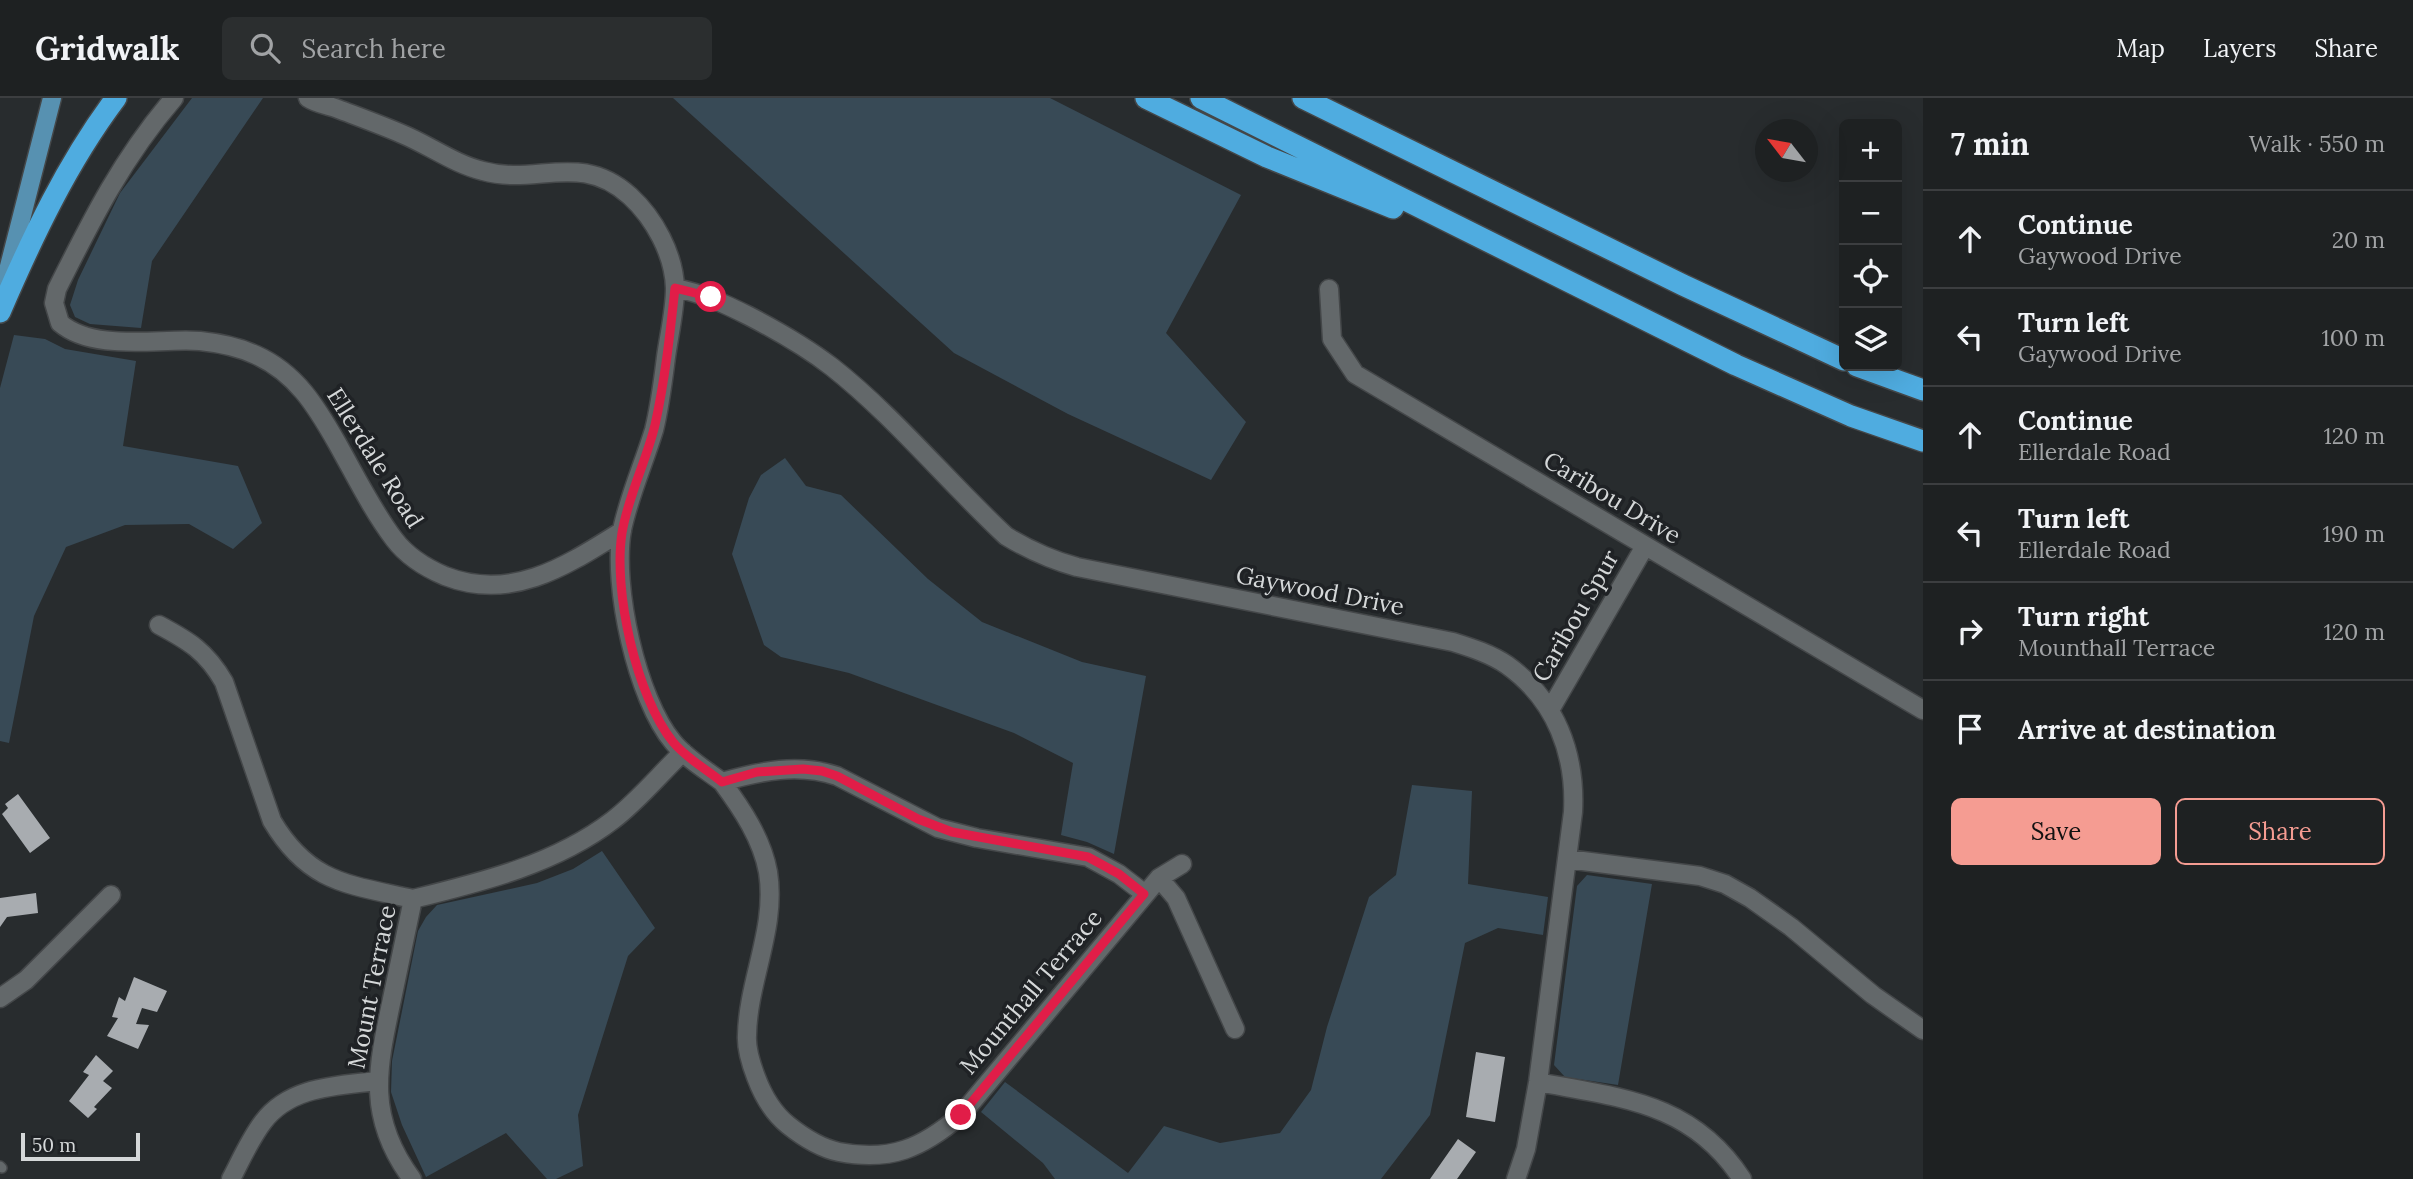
<!DOCTYPE html>
<meta charset="utf-8">
<style>
:root{--surface:#1e2122;--page:#2b2e2f;--text:#f1f3f6;--muted:#a1a3a5;--line:#3c3e40;--accent:#f59c92}
body{margin:0;font-family:Lora,serif;background:var(--page);color:var(--text)}
.controls{position:absolute;right:21px;top:21px;display:grid;overflow:hidden;border-radius:10px;box-shadow:0 7px 28px #0002}
.controls button{width:63px;height:63px;display:grid;place-items:center;padding:0;border:0;border-bottom:2px solid var(--line);background:var(--surface);color:var(--text);font:35px sans-serif}
.compass{position:absolute;left:1755px;top:21px;width:63px;height:63px;border-radius:50%;background:var(--surface);box-shadow:0 7px 28px #0002;rotate:301deg}
.scale{position:absolute;left:21px;bottom:18px;width:119px;box-sizing:border-box;padding-left:7px;border:4px solid #d5d8d9;border-top:0;font-size:19px;line-height:24px;white-space:nowrap;color:#d5d8d9;-webkit-text-stroke:5px #1f2225;paint-order:stroke}
.stop{position:absolute;width:21px;height:21px;margin:-16px;border:5px solid #e11d48;border-radius:50%;background:#fff}
.stop.end{background:#e11d48;border-color:#fff;box-shadow:0 2px 7px #0008}
.list{margin:0;padding:0;list-style:none}
h2{display:flex;justify-content:space-between;align-items:center;height:91px;margin:0;padding:0 28px;font-size:30px}
h2 small{font-size:23px;font-weight:400;color:var(--muted)}
.list li{display:grid;grid-template-columns:46px 1fr auto;gap:21px;align-items:center;box-sizing:border-box;height:98px;padding:0 28px;border-top:2px solid var(--line)}
.list b{display:block;font-size:26px;white-space:nowrap}
.list p{margin:0;font-size:23px;white-space:nowrap;color:var(--muted)}
.list em{font-size:23px;font-style:normal;color:var(--muted)}
.actions{display:flex;gap:14px;padding:21px 28px}
.actions a{flex:1;padding:16px 0;border:2px solid var(--accent);border-radius:10px;text-align:center;font-size:24px;color:var(--accent)}
.actions .main{background:var(--accent);color:#111}
.icon{flex:none;width:38px;height:38px;fill:none;stroke:currentColor;stroke-width:2;stroke-linecap:round;stroke-linejoin:round}
.map{position:relative;flex:none;width:1923px;height:1081px;overflow:hidden}
header{display:flex;align-items:center;gap:42px;box-sizing:border-box;height:98px;padding:0 35px;background:var(--surface);border-bottom:2px solid var(--line)}
header strong{font-size:33px}
nav{display:flex;gap:38px;margin-inline-start:auto;font-size:24px}
.search{width:490px;height:63px;background:var(--page);display:flex;align-items:center;gap:18px;box-sizing:border-box;padding:0 24px;border-radius:10px;color:var(--muted);font-size:26px}
main{display:flex}
aside{flex:1;background:var(--surface)}
.map>svg:first-child{display:block}
</style>
<header>
<strong>Gridwalk</strong>
<div class="search"><svg class="icon" aria-label="search" viewBox="0 0 24 24"><circle cx="10" cy="10" r="6"/><path d="M15 15l6 6"/></svg>Search here</div>
<nav><a>Map</a><a>Layers</a><a>Share</a></nav>
</header>
<main>
<div class="map">
<svg width="1923" height="1081" viewBox="0 0 1923 1081">
<rect width="100%" height="100%" fill="#282c2e"/>
<!-- green -->
<path fill="#384a56" d="M192,0h71l-111,163 -11,67 -51,-4 -15,-7 -5,-12 8,-25 42,-87z
M673,0h377l191,97 -75,138 80,89 -35,58 -143,-66 -114,-61z
M14,237l31,4 20,10 71,12 -13,85 115,20 24,57 -29,26 -44,-25 -64,1 -59,22 -32,69 -25,127 -9,-2v-353z
M785,360l21,28 35,9 87,84 54,43 100,40 64,14 -32,178 -27,-12 -26,-7 12,-72 -59,-30 -165,-60 -68,-16 -17,-12 -32,-91 17,-56 12,-23z
M1412,687l60,6 -4,93 80,13 -5,38 -45,-7 -33,15 -35,172 -49,64h-326l-12,-16 -62,-51 24,-30 123,91 36,-47 56,17 60,-10 31,-43 16,-63 42,-130 27,-22z
M602,753l53,77 -27,28 -50,159 5,51 -27,13h-9l-41,-46 -80,44 -24,-52 -11,-33 1,-31 26,-130 8,-14 11,-12 100,-22 36,-14z
M1587,777l65,9 -34,201 -53,-8 -11,-12 23,-179z"/>
<!-- building -->
<path fill="#a8acb0" d="M18,696l32,44 -20,15 -28,-39 6,-6 -3,-4z
M36,795l2,20 -31,4 -7,10v-29z
M134,879l33,14 -10,21 -15,-4 -6,16 13,1 -11,24 -31,-13 11,-18 -6,-1 7,-20 6,4z
M1476,954l29,5 -10,65 -29,-5z
M96,957l17,16 -10,10 9,7 -18,19 3,2 -9,9 -19,-17 20,-26 -6,-3z
M1458,1041l18,13 -19,27h-27z"/>
<g fill="none" stroke-linecap="round" stroke-linejoin="round">
<defs>
<path id="service" d="M0,1068l2,2"/>
<path id="minor" d="M174,0c-51,59 -82,121 -117,191l-3,14 6,20c34,29 98,15 140,18 19,2 39,6 56,14 40,18 60,51 81,88 18,32 35,67 57,96 12,16 32,29 51,37 67,26 121,-10 177,-45
M308,0c9,6 20,7 30,11 21,8 43,16 64,25 27,11 52,30 81,37 54,15 97,-20 147,25 24,22 44,58 45,92 0,23 -6,47 -9,69 -3,24 -6,49 -12,73 -10,33 -25,66 -32,100 -10,56 15,169 51,212 13,16 33,28 49,40 39,-11 76,-19 115,-6l101,52 39,10 111,19 31,17 26,20
M675,190c27,5 50,16 74,28 29,15 57,31 83,51 61,48 116,115 174,169 23,14 45,24 71,31l376,75c19,6 38,12 54,23 49,35 69,89 66,147l-35,270 -12,67 -10,30
M1329,191l3,50 23,35 568,336
M159,527c30,16 47,26 65,57l48,139c37,62 75,63 141,78
M1550,612l95,-164
M722,684c20,27 40,57 46,90 9,56 -20,108 -21,163 -1,14 4,29 9,42 7,19 16,35 32,48 15,12 32,23 51,27 52,10 83,-4 122,-37l198,-237 23,-14
M1567,761l133,17 25,8 25,14 41,29 82,68 50,35
M1159,780l17,20 59,131
M0,900l26,-18 85,-85
M1538,984c83,16 154,20 204,97
M231,1081c10,-19 19,-40 32,-57 27,-36 74,-36 114,-41
M412,1081c-46,-62 -35,-110 -20,-180 7,-33 14,-67 21,-100 69,-17 143,-35 200,-79 26,-20 46,-45 70,-68"/>
<path id="primary" d="M3,192l49,-192"/>
<path id="motorway" d="M1146,0l121,59 126,51
M1201,0l535,267 115,51 72,25
M1303,0l380,187 161,75
M0,214c32,-74 67,-149 116,-214
M1857,268l66,24"/>
</defs>
<!-- service casing -->
<use href="#service" stroke="#444749" stroke-width="12"/>
<!-- minor casing -->
<use href="#minor" stroke="#444749" stroke-width="21"/>
<!-- primary casing -->
<use href="#primary" stroke="#444749" stroke-width="21"/>
<!-- motorway casing -->
<use href="#motorway" stroke="#444749" stroke-width="24"/>
<!-- service -->
<use href="#service" stroke="#63686a" stroke-width="9"/>
<!-- minor -->
<use href="#minor" stroke="#63686a" stroke-width="18"/>
<!-- primary -->
<use href="#primary" stroke="#5791b1" stroke-width="18"/>
<!-- motorway -->
<use href="#motorway" stroke="#4face0" stroke-width="21"/>
</g>
<g fill="none" stroke-linecap="round" stroke-linejoin="round">
<!-- route -->
<path stroke="#e11d48" stroke-width="9" d="M711,199l-36,-9c-5,46 -10,92 -20,137 -9,37 -27,71 -33,108 -9,57 14,163 51,209 13,16 33,27 49,40l35,-10 46,-3 19,2 15,5 81,43 34,13 136,25 31,17 25,20 -183,221"/>
</g>
<g text-anchor="middle" stroke-width="7" stroke-linejoin="round" paint-order="stroke">
<!-- street labels -->
<g font-size="24" fill="#d5d8d9" stroke="#1f2225">
<text transform="translate(375 360) rotate(58)" y="8">Ellerdale Road</text>
<text transform="translate(1612 400) rotate(31)" y="8">Caribou Drive</text>
<text transform="translate(1320 493) rotate(11)" y="8">Gaywood Drive</text>
<text transform="translate(1576 518) rotate(-60)" y="8">Caribou Spur</text>
<text transform="translate(372 889) rotate(-79)" y="8">Mount Terrace</text>
<text transform="translate(1031 894) rotate(-50)" y="8">Mounthall Terrace</text>
</g>
</g>
</svg>
<div class="controls">
<button>+</button>
<button>−</button>
<button><svg class="icon" aria-label="locate" viewBox="0 0 24 24"><circle cx="12" cy="12" r="6"/><path d="M12 2v4M12 18v4M2 12h4M18 12h4"/></svg></button>
<button><svg class="icon" aria-label="layers" viewBox="0 0 24 24"><path d="M12 4l9 5-9 5-9-5zM3 14l9 5 9-5"/></svg></button>
</div>
<svg class="compass" viewBox="-18 -18 36 36"><path d="M0-13l5 13h-10z" fill="#e53935"/><path d="M0 13l5-13h-10z" fill="#a1a3a5"/></svg>
<div class="scale">50 m</div>
<div class="stop" style="left:711px;top:199px"></div>
<div class="stop end" style="left:961px;top:1017px"></div>
</div>
<aside>
<h2>7 min<small>Walk · 550 m</small></h2>
<ul class="list">
<li><svg class="icon" aria-label="ahead" viewBox="0 0 24 24"><path d="M12 20V5M6 11l6-6 6 6"/></svg><div><b>Continue</b><p>Gaywood Drive</p></div><em>20 m</em></li>
<li><svg class="icon" aria-label="left" viewBox="0 0 24 24"><path d="M17 20v-9H6M10 6l-5 5 5 5"/></svg><div><b>Turn left</b><p>Gaywood Drive</p></div><em>100 m</em></li>
<li><svg class="icon" aria-label="ahead" viewBox="0 0 24 24"><path d="M12 20V5M6 11l6-6 6 6"/></svg><div><b>Continue</b><p>Ellerdale Road</p></div><em>120 m</em></li>
<li><svg class="icon" aria-label="left" viewBox="0 0 24 24"><path d="M17 20v-9H6M10 6l-5 5 5 5"/></svg><div><b>Turn left</b><p>Ellerdale Road</p></div><em>190 m</em></li>
<li><svg class="icon" aria-label="right" viewBox="0 0 24 24"><path d="M7 20v-9h11M14 6l5 5-5 5"/></svg><div><b>Turn right</b><p>Mounthall Terrace</p></div><em>120 m</em></li>
<li><svg class="icon" aria-label="arrive" viewBox="0 0 24 24"><path d="M6 21V4h12l-3 4 3 4H6"/></svg><div><b>Arrive at destination</b></div></li>
</ul>
<div class="actions"><a class="main">Save</a><a>Share</a></div>
</aside>
</main>
